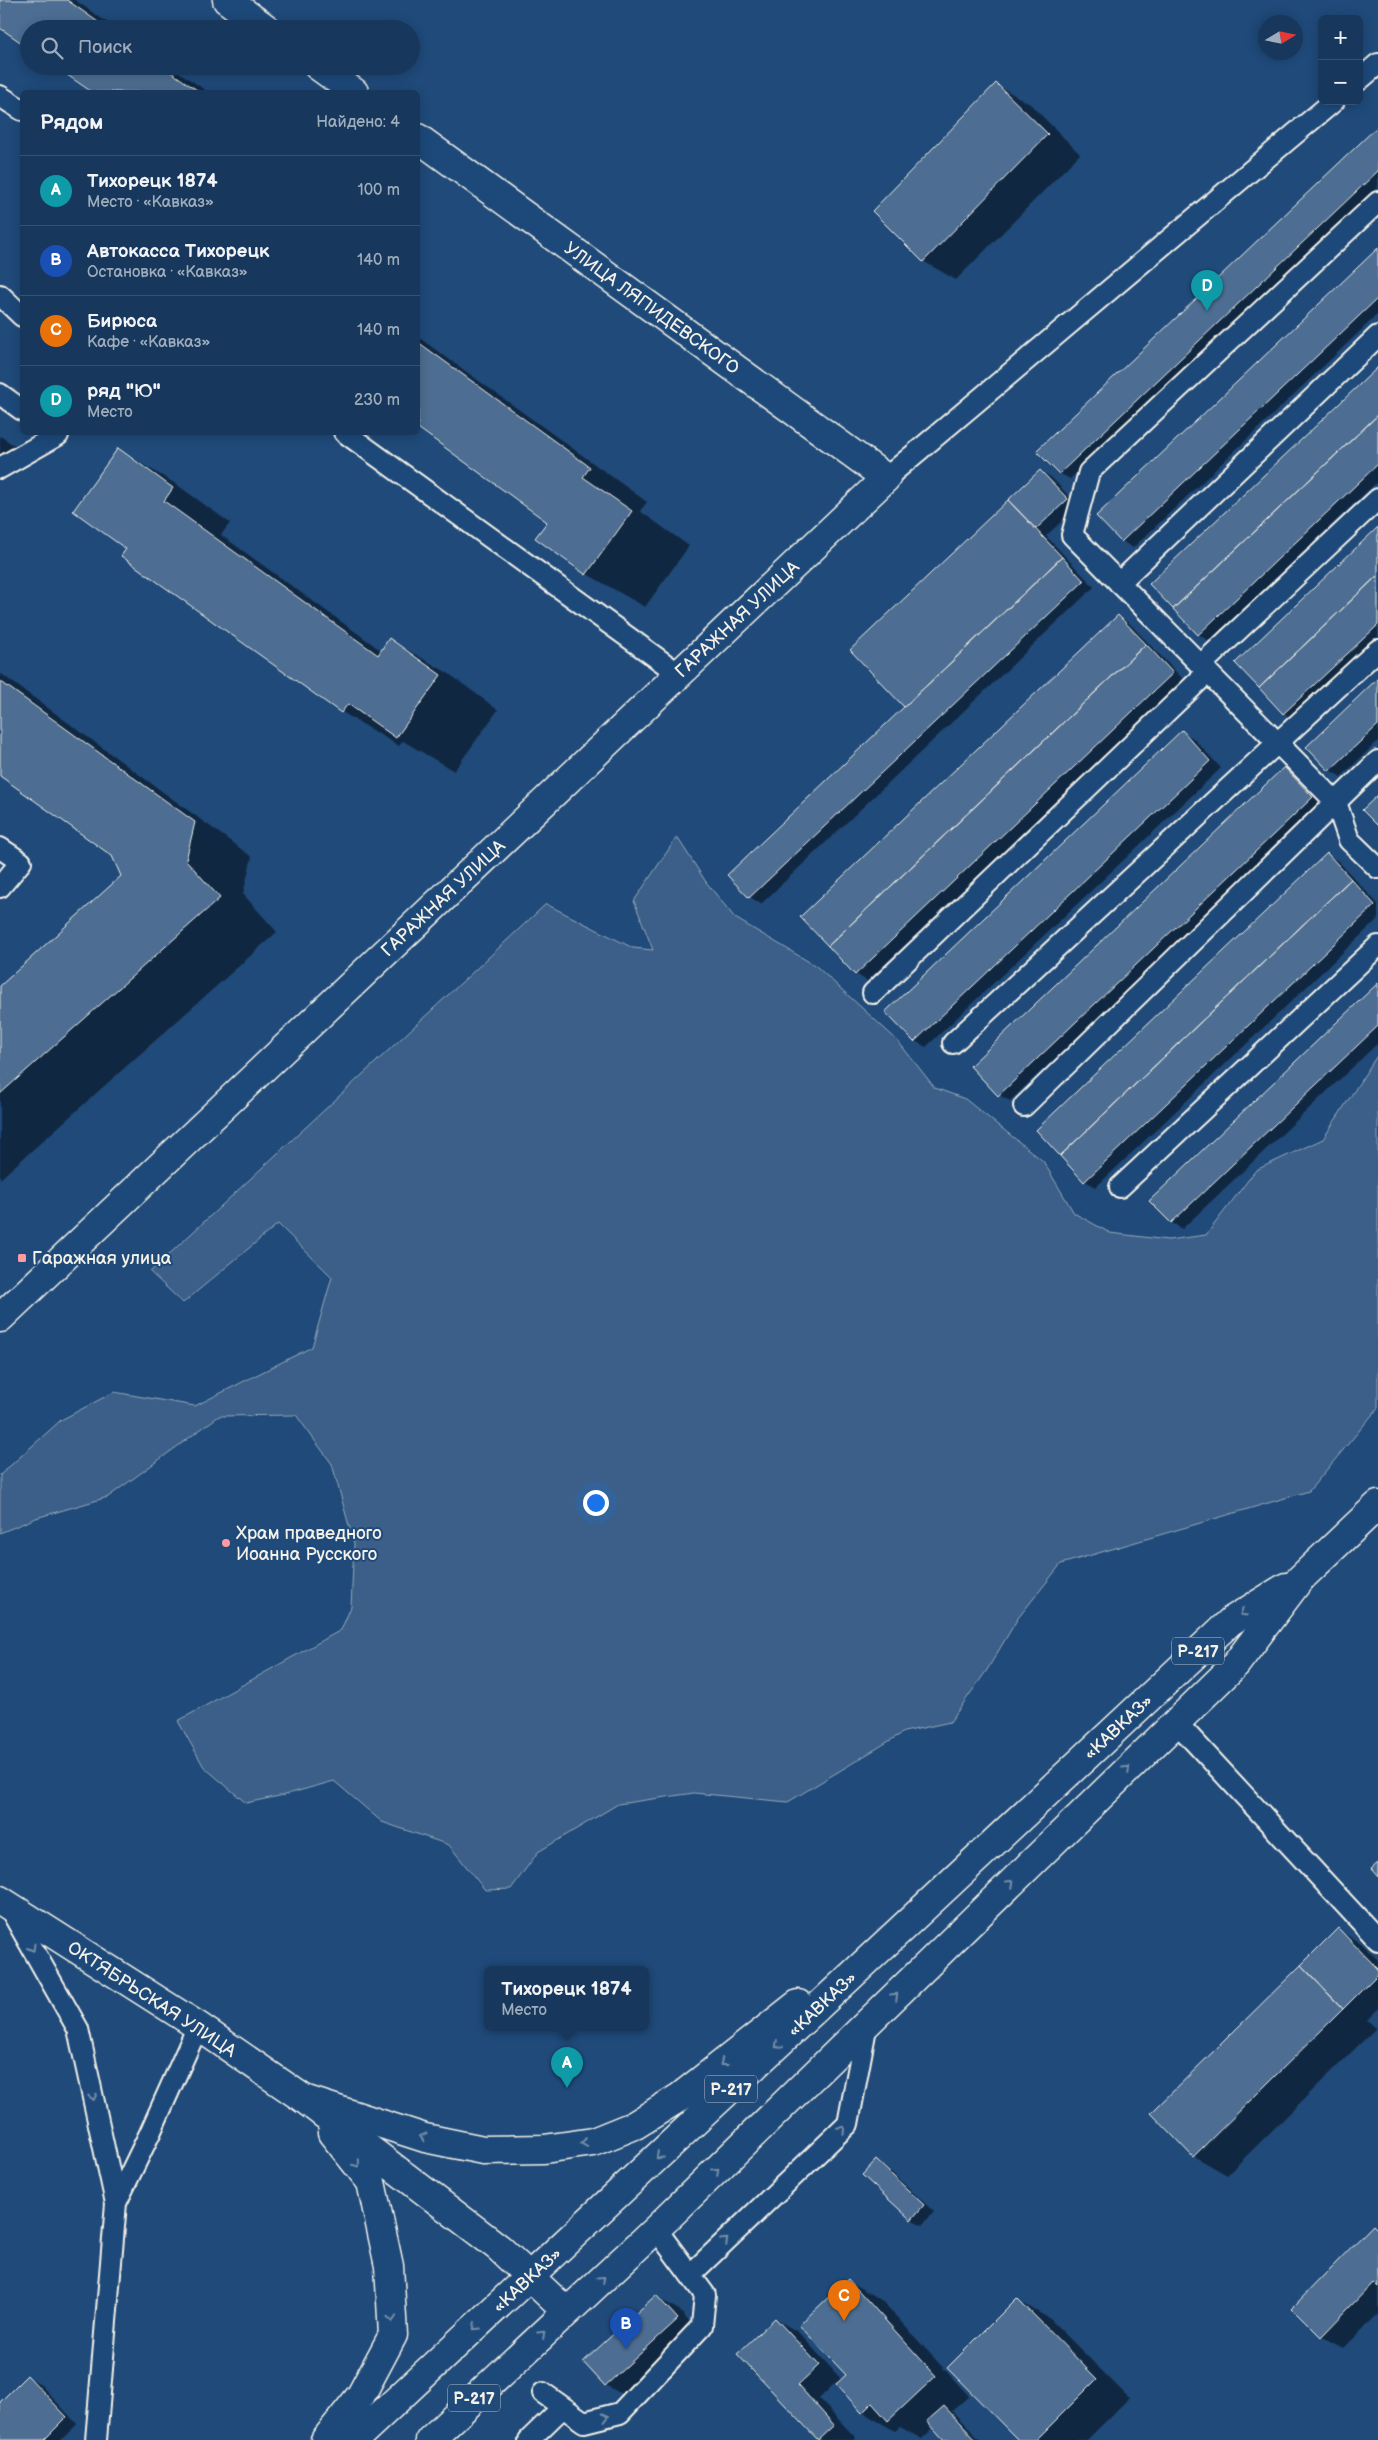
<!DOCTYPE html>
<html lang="ru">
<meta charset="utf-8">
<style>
:root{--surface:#17385c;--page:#203f62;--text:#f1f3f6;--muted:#9eacbb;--line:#365272;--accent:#ff9aa2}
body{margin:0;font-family:"Balsamiq Sans",sans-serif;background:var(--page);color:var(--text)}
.controls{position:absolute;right:15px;top:15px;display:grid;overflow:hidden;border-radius:8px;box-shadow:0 2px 12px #0003}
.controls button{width:45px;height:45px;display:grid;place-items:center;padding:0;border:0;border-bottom:1px solid var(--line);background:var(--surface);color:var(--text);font:25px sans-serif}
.compass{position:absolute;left:1258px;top:15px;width:45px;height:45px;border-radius:50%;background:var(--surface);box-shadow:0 2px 12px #0003;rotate:80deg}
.you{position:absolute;left:595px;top:1502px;width:18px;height:18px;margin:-12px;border:4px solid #fff;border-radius:50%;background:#1a73e8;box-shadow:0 0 0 8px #1a73e833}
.badge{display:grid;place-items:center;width:32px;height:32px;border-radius:50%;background:var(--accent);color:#fff;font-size:16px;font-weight:700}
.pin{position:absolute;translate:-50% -41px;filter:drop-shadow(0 1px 2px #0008)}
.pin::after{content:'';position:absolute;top:26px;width:18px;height:15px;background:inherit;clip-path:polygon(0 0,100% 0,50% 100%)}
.popup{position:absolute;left:484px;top:1966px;width:165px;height:65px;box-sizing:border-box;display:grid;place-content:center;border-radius:8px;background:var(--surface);filter:drop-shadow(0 1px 4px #0005);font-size:16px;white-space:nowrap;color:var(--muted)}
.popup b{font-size:19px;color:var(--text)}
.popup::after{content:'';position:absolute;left:50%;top:100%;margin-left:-10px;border:10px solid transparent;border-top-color:var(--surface)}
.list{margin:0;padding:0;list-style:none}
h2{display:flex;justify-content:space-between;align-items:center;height:65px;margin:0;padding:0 20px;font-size:21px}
h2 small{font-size:16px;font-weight:400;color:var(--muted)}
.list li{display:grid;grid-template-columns:32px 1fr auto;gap:15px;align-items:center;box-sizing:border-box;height:70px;padding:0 20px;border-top:1px solid var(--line)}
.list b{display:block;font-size:19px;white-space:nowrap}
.list p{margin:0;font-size:16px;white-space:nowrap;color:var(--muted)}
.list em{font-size:16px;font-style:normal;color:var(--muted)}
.icon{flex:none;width:28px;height:28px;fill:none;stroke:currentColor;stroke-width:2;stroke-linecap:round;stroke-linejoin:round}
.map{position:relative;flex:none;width:1378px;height:2440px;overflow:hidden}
.search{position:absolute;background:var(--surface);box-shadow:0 2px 12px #0003;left:20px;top:20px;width:400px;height:55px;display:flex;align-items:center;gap:12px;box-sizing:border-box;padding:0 18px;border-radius:28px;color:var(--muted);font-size:19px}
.panel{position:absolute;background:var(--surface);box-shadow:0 2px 12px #0003;left:20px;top:90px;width:400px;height:345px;border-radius:8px}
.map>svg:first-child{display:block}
</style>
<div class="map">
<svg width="1378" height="2440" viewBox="0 0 1378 2440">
<rect width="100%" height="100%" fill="#1f4a7a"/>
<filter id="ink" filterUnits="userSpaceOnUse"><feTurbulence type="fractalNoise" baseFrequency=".02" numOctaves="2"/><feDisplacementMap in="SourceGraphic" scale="10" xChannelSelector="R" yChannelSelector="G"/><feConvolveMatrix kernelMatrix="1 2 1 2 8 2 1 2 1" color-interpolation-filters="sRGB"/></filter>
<g filter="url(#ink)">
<!-- green -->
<path fill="#3a5f88" stroke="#97a8b8" d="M677,837l29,45 29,36 81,48 81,74 38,48 30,11 78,62 31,52 36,20 58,7 38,-5 50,-65 67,-31 55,-85v354l-69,83 -248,73 -43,54 -31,52 -37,52 -46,10 -116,70 -94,-9 -76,11 -80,48 -27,37 -26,1 -36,-45 -67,-23 -48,-41 -50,14 -38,8 -42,-36 -26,-46 163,-91 10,-23 3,-63 -22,-80 -36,-49 -77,1 -111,81 -72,21 -36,15v-58l61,-55 53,-28 81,14 117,-59 20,-70 -54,-53 -95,79 -33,-31 396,-368 87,44 20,2 -19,-49z"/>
<!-- shadow -->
<path fill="#0007" d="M0,0h75l41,29 -116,-2z
M56,66h114l38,26h-114z
M997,85l33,19 50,50 -124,126 -33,-19z
M1378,128v59l-308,292 -11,-6z
M1378,250v64l-245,234 -11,-7z
M418,337l229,165 -7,9 49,35 -44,61 -58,-33 -50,-36 12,-17 -131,-94z
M1378,368v113l-169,160 -11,-7z
M0,436l23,15 -23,21z
M118,450l58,34 54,39 -9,12 161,116 8,-11 58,33 50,37 -44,61 -51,-30 -4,5 -57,-34 -219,-156 5,-7z
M1041,471l11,7 26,28 -32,30 48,51 -333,317 -11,-7 -21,-22 177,-168 -54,-57z
M1378,529v112l-83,79 -11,-7 -48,-50z
M1118,616l11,7 55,57 -317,301 -11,-7 -54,-57z
M0,673l252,184 -9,37 34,38 -277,247v-191l122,-112 -9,-20 -113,-81z
M1378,680v61l-37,36 -11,-7 -23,-23z
M1182,732l11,6 28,30 -295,279 -11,-6 -28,-29z
M1285,768l11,6 27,30 -313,297 -11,-6z
M1327,855l11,6 40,43v15l-282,268 -11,-6z
M1378,984v59l-196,186 -11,-7z
M1338,1930l22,13 18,17v49l-11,11 9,8 -149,147 -33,-19z
M876,2162l11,6 47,44 -12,13 -11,-6z
M1374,2227l4,2v85l-34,34 -23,-12z
M848,2281l33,19 88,96 -17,15 28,29h-34l-12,-13 -12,12 -22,-12 -5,4 -33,-19 -26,-30 -17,17 37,39 -2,2h-33l-83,-86 37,-35 23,13 44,48 5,-5z
M656,2297l23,13 20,23 -71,65 -22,-13z
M1017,2300l33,19 79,79 -42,42h-67z
M28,2377l11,6 38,41 -16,16h-61v-36z"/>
<!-- building -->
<path fill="#4d6e92" stroke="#f4f1e8" d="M0,0h67l41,29h-79v19l-29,-20z
M54,66h108l38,26h-108z
M996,83l52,51 -125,128 -51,-51z
M1378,126v45l-319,303 -23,-23z
M1378,248v50l-257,244 -25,-26z
M418,342l172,125 -7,10 49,34 -46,64 -51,-37 12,-16 -129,-94z
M1378,367v48l-205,194 -24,-25z
M1378,415v49l-180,171 -25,-26z
M118,448l55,40 -9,13 214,154 11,-17 52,37 -45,63 -48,-34 -7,9 -220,-157 5,-7 -53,-38z
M1040,470l28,29 -32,30 -28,-29z
M1008,500l54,57 -158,150 -54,-57z
M1378,527v48l-119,113 -24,-25z
M1062,557l22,24 -335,317 -22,-23z
M1378,575v50l-95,89 -24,-26z
M1118,615l28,29 -318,302 -28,-29z
M1146,644l27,29 -318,302 -27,-29z
M1378,678v47l-49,46 -23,-24z
M0,681l195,141 -9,38 34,38 -220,196v-108l121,-110 -9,-20 -112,-80z
M1182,730l28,31 -296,281 -29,-30z
M1284,767l29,30 -315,299 -28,-30z
M1378,795v31l-16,-16z
M1327,853l24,26 -291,277 -24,-26z
M1351,879l24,26 -291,277 -24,-26z
M1378,983v43l-207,197 -22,-22z
M1378,1863v14l-7,-8z
M1338,1928l40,41v5l-35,35 -42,-44z
M1301,1965l42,44 -150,148 -42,-44z
M876,2160l48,45 -13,15 -49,-45z
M1373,2225l5,5v58l-5,-5 -52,54 -29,-29z
M848,2279l88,97 -48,45 -16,-18 -10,10 -26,-29 10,-9 -47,-50z
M656,2295l22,24 -73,67 -22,-24z
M1017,2298l80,81 -61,61h-18l-71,-72z
M775,2318l44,47 -21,20 36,40 -16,15 -81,-86z
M27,2375l40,42 -23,23h-44v-38z
M944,2406l32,34h-32l-17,-19z"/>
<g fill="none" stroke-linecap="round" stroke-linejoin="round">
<defs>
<path id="lane" d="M1359,80l19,-16
M0,96l22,14
M1378,202l-289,270 -17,63 264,267 13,38 29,28
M0,295l22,21
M0,394l22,16
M344,432l335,242
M0,468l58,-33
M886,478l448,-377
M1119,583l259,-247
M1201,665l177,-166
M0,848l21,14 -21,25
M873,993l335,-321
M953,1043l425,-393
M1024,1106l354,-345
M1120,1187l258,-241
M1176,1722l202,218
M9,1907l69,122 38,174
M690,2275l158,-151 19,-101
M543,2393l41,29 36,-9 82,-87 3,-31 -49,-66
M96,2440l20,-237 34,-70 48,-107
M529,2440l34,-33"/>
<path id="street" d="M227,0l40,29
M318,66l36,26
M0,1318l886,-840 -468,-340"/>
<path id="secondary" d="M0,1900l198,126 106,73 195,149 67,63
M325,2440l36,-45 32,-60 -4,-69 -18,-84 -39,-49"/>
<path id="highway" d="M304,2099l121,39 58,12 61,-1 49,-7 42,-17 45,-28 118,-93
M354,2440l877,-819 55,-34
M430,2440l226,-211 580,-565 64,-85 78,-74"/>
</defs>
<!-- lane casing -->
<use href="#lane" stroke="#f4f1e8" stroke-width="24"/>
<!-- street casing -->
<use href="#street" stroke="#f4f1e8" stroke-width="31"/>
<!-- secondary casing -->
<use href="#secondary" stroke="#f4f1e8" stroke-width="31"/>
<!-- highway casing -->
<use href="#highway" stroke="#f4f1e8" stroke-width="31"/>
<!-- lane -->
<use href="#lane" stroke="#1f4a7a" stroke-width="20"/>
<!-- street -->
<use href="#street" stroke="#1f4a7a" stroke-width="28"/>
<!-- secondary -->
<use href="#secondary" stroke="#1f4a7a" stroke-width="28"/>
<!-- highway -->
<use href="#highway" stroke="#1f4a7a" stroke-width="28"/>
</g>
<!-- one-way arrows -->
<defs><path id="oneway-chevron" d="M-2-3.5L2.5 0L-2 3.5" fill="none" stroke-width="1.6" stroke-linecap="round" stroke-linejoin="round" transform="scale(1.25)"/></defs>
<g stroke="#748da6">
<use href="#oneway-chevron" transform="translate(1243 1613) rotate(148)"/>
<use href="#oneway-chevron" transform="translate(1127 1769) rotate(-44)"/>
<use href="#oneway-chevron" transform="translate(1011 1883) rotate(-44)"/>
<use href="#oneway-chevron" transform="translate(32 1948) rotate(60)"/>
<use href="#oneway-chevron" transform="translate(895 1996) rotate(-44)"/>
<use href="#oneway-chevron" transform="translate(778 2045) rotate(137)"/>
<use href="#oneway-chevron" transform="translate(723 2063) rotate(142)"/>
<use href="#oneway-chevron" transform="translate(93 2097) rotate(77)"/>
<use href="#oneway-chevron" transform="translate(842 2129) rotate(-47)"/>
<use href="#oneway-chevron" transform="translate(423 2137) rotate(-165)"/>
<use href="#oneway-chevron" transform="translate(584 2143) rotate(172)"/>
<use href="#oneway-chevron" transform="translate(659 2156) rotate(137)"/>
<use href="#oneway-chevron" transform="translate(357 2164) rotate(51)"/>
<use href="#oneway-chevron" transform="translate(716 2171) rotate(-44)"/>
<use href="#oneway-chevron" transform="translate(725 2241) rotate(-44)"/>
<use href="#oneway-chevron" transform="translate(602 2279) rotate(-42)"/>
<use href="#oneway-chevron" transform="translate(392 2319) rotate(87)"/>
<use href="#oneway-chevron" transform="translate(476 2327) rotate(137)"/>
<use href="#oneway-chevron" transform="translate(542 2334) rotate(-43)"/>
<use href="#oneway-chevron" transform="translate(606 2417) rotate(-14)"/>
</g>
</g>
<!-- markers -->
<g fill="#ff9aa2" stroke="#1f4a7a" stroke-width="2">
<rect x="17" y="1253" width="10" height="10" rx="2.5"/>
<circle cx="226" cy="1543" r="5"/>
</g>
<g text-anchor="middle" stroke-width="4" stroke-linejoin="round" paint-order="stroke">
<!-- shield labels -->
<g fill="#1f4a7a" stroke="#b4bfc7" stroke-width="1">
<rect x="1172" y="1637.5" width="52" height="27" rx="4"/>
<rect x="705" y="2075.5" width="52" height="27" rx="4"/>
<rect x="448" y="2384.5" width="52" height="27" rx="4"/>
</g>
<g font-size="16" font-weight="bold" fill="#f4f1e8">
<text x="1198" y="1657">Р-217</text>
<text x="731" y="2095">Р-217</text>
<text x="474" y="2404">Р-217</text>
</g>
<!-- street labels -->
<g font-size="18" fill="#f4f1e8" stroke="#1f4a7a">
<text transform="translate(652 308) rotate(36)" y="6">УЛИЦА ЛЯПИДЕВСКОГО</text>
<text transform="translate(737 619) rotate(-43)" y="6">ГАРАЖНАЯ УЛИЦА</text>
<text transform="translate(443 898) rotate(-43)" y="6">ГАРАЖНАЯ УЛИЦА</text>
<text transform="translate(1118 1727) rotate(-43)" y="6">«КАВКАЗ»</text>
<text transform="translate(152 1999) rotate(33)" y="6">ОКТЯБРЬСКАЯ УЛИЦА</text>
<text transform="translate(822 2004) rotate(-43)" y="6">«КАВКАЗ»</text>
<text transform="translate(527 2280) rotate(-43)" y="6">«КАВКАЗ»</text>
</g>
<!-- poi labels -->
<g font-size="18" fill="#f4f1e8" stroke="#1f4a7a" text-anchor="start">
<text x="32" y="1264">Гаражная улица</text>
<text x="236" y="1539">Храм праведного<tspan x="236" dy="21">Иоанна Русского</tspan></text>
</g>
</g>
</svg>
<div class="controls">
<button>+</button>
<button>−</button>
</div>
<svg class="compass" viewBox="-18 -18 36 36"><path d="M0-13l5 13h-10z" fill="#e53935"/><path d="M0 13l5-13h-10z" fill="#9eacbb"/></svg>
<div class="you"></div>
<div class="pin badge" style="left:567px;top:2088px;background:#0f9aa8">A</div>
<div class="popup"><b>Тихорецк 1874</b>Место</div>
<div class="pin badge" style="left:626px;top:2349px;background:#1a4fb4">B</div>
<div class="pin badge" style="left:844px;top:2321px;background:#e8710a">C</div>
<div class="pin badge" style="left:1207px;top:311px;background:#0f9aa8">D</div>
<div class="search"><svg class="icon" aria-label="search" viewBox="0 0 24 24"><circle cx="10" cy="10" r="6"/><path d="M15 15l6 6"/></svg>Поиск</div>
<section class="panel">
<h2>Рядом<small>Найдено: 4</small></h2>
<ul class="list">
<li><span class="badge" style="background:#0f9aa8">A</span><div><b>Тихорецк 1874</b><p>Место · «Кавказ»</p></div><em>100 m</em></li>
<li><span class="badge" style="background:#1a4fb4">B</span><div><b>Автокасса Тихорецк</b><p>Остановка · «Кавказ»</p></div><em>140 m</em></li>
<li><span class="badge" style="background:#e8710a">C</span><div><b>Бирюса</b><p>Кафе · «Кавказ»</p></div><em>140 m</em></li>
<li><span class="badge" style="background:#0f9aa8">D</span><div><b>ряд &quot;Ю&quot;</b><p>Место</p></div><em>230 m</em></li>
</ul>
</section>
</div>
